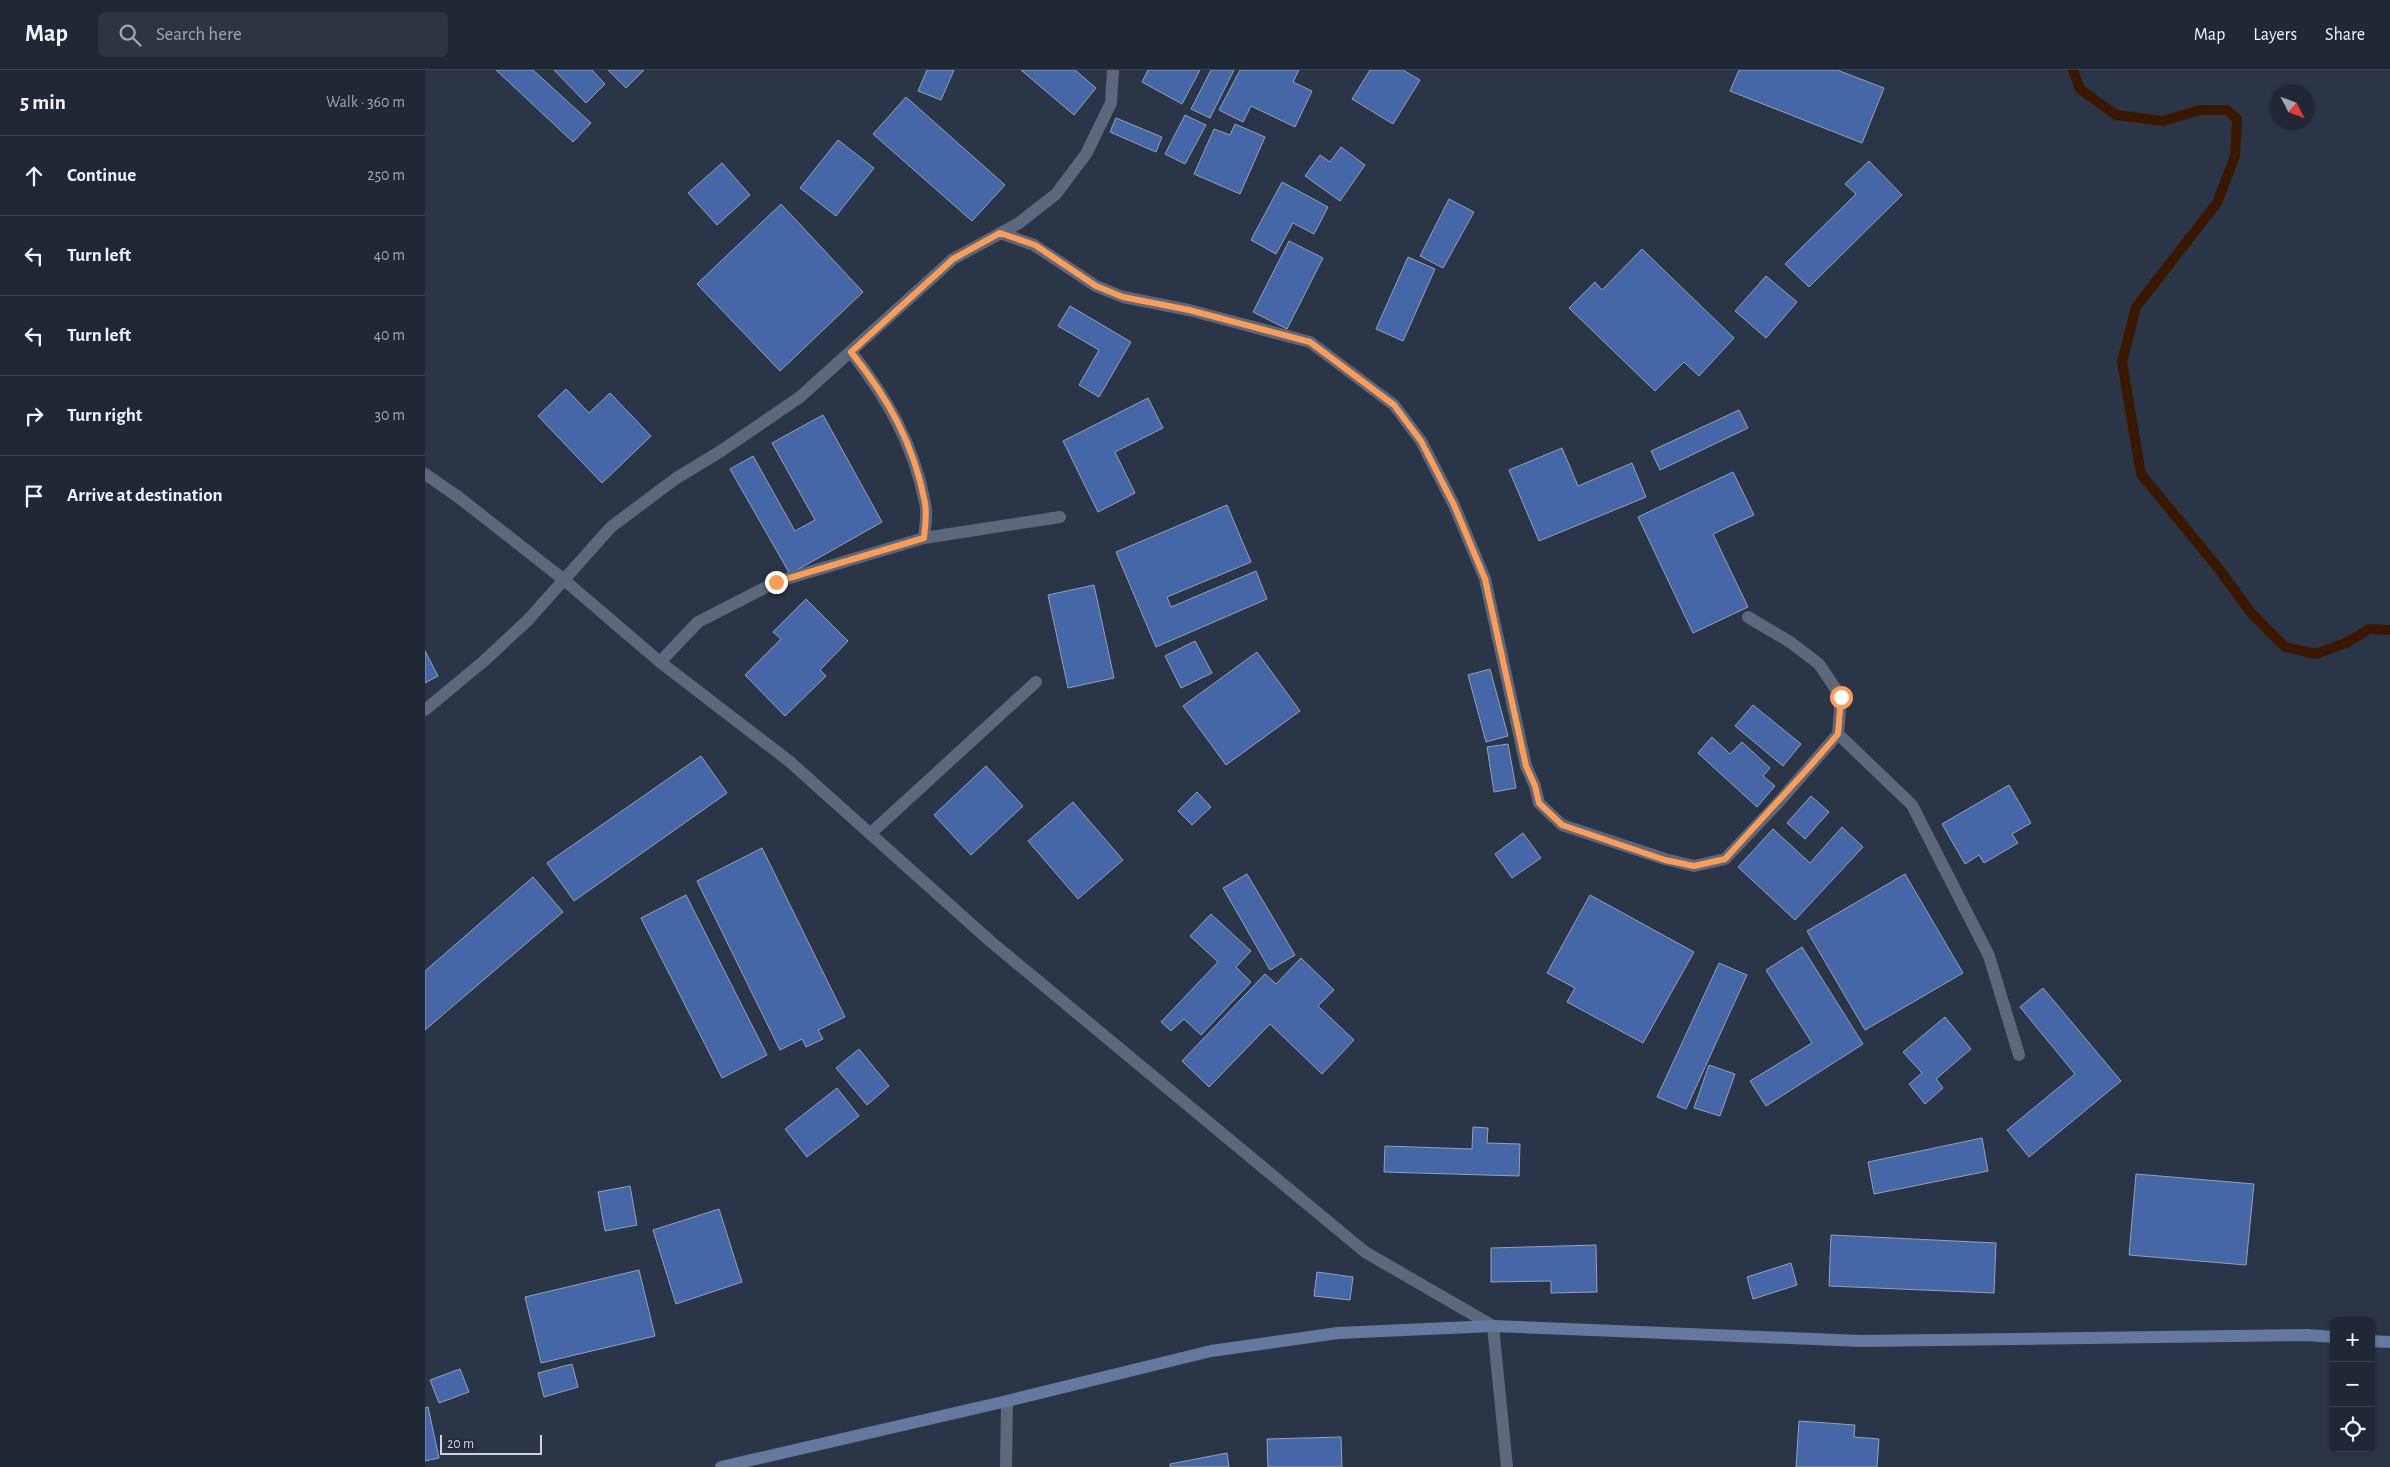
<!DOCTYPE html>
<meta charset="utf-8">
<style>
:root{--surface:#202836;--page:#2d3442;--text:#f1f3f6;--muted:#a2a6ad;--line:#3d4451}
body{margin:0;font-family:"Alegreya Sans",sans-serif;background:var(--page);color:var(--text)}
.controls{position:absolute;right:15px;bottom:15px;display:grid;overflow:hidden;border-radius:8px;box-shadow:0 1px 4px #0004}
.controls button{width:45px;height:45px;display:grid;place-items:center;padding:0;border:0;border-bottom:1px solid var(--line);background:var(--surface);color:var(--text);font:25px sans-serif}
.compass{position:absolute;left:1845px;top:15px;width:45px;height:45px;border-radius:50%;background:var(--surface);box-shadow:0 1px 4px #0004;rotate:132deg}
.scale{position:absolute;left:15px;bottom:12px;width:102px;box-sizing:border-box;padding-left:5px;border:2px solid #cdd3df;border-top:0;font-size:14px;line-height:18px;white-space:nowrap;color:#cdd3df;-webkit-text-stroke:4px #212b3d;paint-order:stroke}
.stop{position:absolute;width:15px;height:15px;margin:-11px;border:4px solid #fd9d55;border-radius:50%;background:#fff}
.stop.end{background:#fd9d55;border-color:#fff;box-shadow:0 1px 5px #0008}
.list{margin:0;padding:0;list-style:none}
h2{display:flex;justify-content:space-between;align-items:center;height:65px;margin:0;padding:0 20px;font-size:21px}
h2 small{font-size:16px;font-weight:400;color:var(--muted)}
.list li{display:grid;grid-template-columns:32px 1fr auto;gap:15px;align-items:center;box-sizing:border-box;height:80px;padding:0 20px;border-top:1px solid var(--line)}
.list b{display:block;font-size:19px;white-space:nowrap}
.list em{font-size:16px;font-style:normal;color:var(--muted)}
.icon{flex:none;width:28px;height:28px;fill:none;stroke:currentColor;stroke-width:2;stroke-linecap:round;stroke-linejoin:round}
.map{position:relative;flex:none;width:1965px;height:1397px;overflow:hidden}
header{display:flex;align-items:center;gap:30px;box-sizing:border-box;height:70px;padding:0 25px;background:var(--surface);border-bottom:1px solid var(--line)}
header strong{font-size:24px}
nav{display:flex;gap:28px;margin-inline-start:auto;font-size:18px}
.search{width:350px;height:45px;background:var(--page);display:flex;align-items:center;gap:12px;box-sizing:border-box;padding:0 18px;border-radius:8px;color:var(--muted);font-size:19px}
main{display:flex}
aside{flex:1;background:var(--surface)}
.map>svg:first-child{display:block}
</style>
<header>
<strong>Map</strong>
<div class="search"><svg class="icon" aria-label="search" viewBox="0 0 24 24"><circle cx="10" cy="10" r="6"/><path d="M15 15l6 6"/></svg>Search here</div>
<nav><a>Map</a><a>Layers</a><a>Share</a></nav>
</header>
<main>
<aside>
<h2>5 min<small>Walk · 360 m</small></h2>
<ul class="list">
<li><svg class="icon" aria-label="ahead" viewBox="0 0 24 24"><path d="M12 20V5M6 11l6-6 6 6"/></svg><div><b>Continue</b></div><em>250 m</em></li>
<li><svg class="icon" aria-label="left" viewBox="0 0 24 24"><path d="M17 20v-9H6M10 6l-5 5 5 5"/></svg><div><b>Turn left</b></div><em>40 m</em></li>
<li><svg class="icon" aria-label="left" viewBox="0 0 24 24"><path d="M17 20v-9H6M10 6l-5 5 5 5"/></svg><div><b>Turn left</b></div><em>40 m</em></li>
<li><svg class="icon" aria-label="right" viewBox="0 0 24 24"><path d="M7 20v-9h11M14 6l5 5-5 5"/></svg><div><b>Turn right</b></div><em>30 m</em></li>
<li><svg class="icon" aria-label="arrive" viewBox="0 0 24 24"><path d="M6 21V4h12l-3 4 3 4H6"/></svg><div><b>Arrive at destination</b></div></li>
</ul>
</aside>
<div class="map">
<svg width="1965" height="1397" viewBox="0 0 1965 1397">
<rect width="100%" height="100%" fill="#2b3548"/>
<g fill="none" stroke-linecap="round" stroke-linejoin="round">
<!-- stream -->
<path stroke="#3a1800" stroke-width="10" d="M1648,0l7,19 36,26 47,6 37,-11h27l10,9 -2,37 -18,47 -81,104 -14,55 19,112 78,95 32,44 34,34 31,7 32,-12 21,-13 21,1"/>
</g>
<!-- building -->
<path fill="#4567a8" stroke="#94a1b8" d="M71,0h37l58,53 -18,19z
M129,0h38l13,14 -19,19z
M183,0h36l-18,18z
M502,0h27l-13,30 -23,-9z
M596,0h54l21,18 -22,27z
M723,0h52l-18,34 -40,-22z
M786,0h23l-24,48 -19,-9z
M815,0h59l-6,12 19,9 -17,36 -44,-21 -8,16 -24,-12z
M945,0h33l17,10 -27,44 -41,-25z
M1314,0h98l47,18 -22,55 -132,-52z
M481,27l99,88 -33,36 -99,-87z
M760,45l21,10 -21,39 -20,-10z
M691,48l46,19 -6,15 -46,-20z
M810,54l30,13 -25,57 -46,-20 20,-45 16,6z
M413,70l36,28 -38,48 -36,-28z
M916,77l24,18 -25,36 -35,-25 15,-21 10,7z
M1444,91l33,34 -93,92 -24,-23 71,-70 -11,-10z
M297,93l28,32 -33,30 -29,-32z
M857,112l46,25 -14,27 -21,-11 -17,31 -25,-14z
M1024,129l25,13 -31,56 -23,-12z
M356,134l82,88 -83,79 -83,-87z
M864,171l34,17 -36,71 -34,-17z
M1217,179l92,89 -35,38 -15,-14 -29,29 -86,-83 26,-26 7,8z
M983,187l27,12 -32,72 -27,-12z
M1341,206l31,26 -31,36 -31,-27z
M645,236l61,36 -32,55 -20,-12 20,-35 -41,-24z
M141,319l23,24 21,-20 41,43 -49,47 -64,-67z
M723,328l15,30 -48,24 20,41 -37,19 -35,-71z
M1314,340l9,18 -88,42 -9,-19z
M398,345l59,107 -92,52 -60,-105 23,-13 42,75 20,-11 -43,-77z
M1137,378l16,38 54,-23 14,34 -107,44 -30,-71z
M1308,402l21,43 -41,19 35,73 -55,26 -55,-116z
M802,435l24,57 -84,35 4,10 85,-36 11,28 -111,48 -40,-95z
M669,515l20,93 -46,10 -20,-93z
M381,529l42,42 -28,29 6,6 -41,40 -40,-41 36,-36 -8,-7z
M770,571l17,32 -31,15 -16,-32z
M0,581l13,25 -13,7z
M832,582l43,59 -74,54 -43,-59z
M1065,599l18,67 -22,6 -18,-67z
M1328,635l48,39 -18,22 -48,-40z
M1287,667l18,17 12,-12 28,26 -7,8 12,10 -18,21 -59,-54z
M1083,674l8,44 -22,4 -7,-45z
M276,686l26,37 -153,108 -27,-38z
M561,696l37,40 -52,49 -37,-40z
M1584,715l22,38 -19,11 6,9 -34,20 -5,-8 -14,9 -23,-40z
M772,722l14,15 -19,18 -14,-14z
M1386,726l18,16 -24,27 -18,-16z
M648,732l50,58 -45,39 -50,-58z
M1417,757l21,20 -68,73 -57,-53 35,-38 37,34z
M1098,763l18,25 -29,20 -17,-24z
M337,778l83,169 -27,13 5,9 -17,8 -4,-8 -22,11 -83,-169z
M822,804l48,81 -25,15 -47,-82z
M1480,804l58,99 -98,57 -58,-99z
M108,807l30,35 -138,118v-59z
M261,825l81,160 -45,23 -81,-160z
M1165,825l104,57 -51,91 -76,-41 8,-14 -28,-15z
M786,844l40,37 -15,16 15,15 -50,53 -17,-16 -13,12 -10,-9 57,-60 -28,-26z
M1377,877l61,97 -97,62 -16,-25 62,-38 -46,-73z
M876,888l33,32 -16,16 36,34 -32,34 -52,-50 -61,63 -27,-26 83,-87 11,10z
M1294,893l28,12 -61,134 -29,-12z
M1618,918l78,93 -92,76 -22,-27 68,-56 -55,-67z
M1520,947l26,32 -35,30 7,9 -18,16 -16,-20 13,-11 -19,-21z
M434,979l30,37 -22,19 -31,-37z
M1284,995l26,9 -15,42 -26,-8z
M412,1018l22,28 -52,41 -22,-28z
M1048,1057l15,1 -1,15 33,1 -1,32 -135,-4 1,-26 87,3z
M1557,1068l6,33 -114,23 -6,-32z
M1711,1104l118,10 -8,81 -117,-10z
M205,1116l7,39 -32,6 -7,-39z
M294,1139l23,73 -66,22 -23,-74z
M1406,1165l165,8 -2,50 -165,-7z
M1171,1175l1,47 -46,1v-12l-60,1v-34z
M1366,1193l6,22 -44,14 -6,-22z
M214,1200l16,66 -114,27 -16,-66z
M892,1202l36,5 -3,23 -36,-4z
M147,1294l6,23 -34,10 -6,-24z
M35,1299l9,23 -30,11 -9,-23z
M3,1337l11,51 -14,3v-53z
M1374,1351l56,4 -1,12 25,2 -2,28h-81z
M916,1367l1,30h-74l-1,-28z
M802,1383l2,14h-59v-3z"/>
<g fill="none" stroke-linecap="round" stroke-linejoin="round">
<!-- lane -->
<path stroke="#5d687d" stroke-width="12" d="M446,763l165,-151"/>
<!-- street -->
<path stroke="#5d687d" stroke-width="12" d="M575,163l34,12 62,41 27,11 66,13 121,32 84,63 27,36 33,64 31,74 41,187 9,20 4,17 23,22 103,34 29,7 31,-7 52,-55 61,-70 3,-37 -22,-33 -29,-22 -42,-25
M426,282c36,46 63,93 74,151 3,11 0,24 -1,35
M0,404l32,22 106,83 97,83 129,99 201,180 375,311 128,74 14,141
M235,592l38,-40 78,-40 148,-44 136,-21
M0,640l59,-49 44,-41 83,-93 64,-48 46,-28 79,-54 153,-138 66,-36 37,-29 30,-40 25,-51 2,-33
M1413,664l74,71 77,151 30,99
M581,1397l1,-66"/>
<!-- secondary -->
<path stroke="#65799f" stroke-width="12" d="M1946,1271l19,1
M296,1397l286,-66 204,-50 127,-18 155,-7 368,15 446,-6 27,2"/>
</g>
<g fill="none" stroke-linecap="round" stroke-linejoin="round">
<!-- route -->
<path stroke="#fd9d55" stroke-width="6" d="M351,512l148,-44c1,-11 3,-24 1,-35 -11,-59 -37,-105 -74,-151l102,-93 47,-26 35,12 61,41 27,11 66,13 121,32 84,63 27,36 33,64 31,74 41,187 9,20 4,17 23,22 103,35 29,6 31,-7 86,-94 27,-31 3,-37"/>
</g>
</svg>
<div class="controls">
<button>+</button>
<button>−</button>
<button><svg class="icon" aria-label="locate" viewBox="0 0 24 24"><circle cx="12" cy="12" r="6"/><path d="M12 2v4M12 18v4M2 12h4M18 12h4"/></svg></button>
</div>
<svg class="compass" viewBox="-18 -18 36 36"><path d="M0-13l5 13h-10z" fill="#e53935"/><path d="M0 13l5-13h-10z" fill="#a2a6ad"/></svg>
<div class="scale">20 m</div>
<div class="stop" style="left:1416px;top:627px"></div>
<div class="stop end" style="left:351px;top:512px"></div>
</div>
</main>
